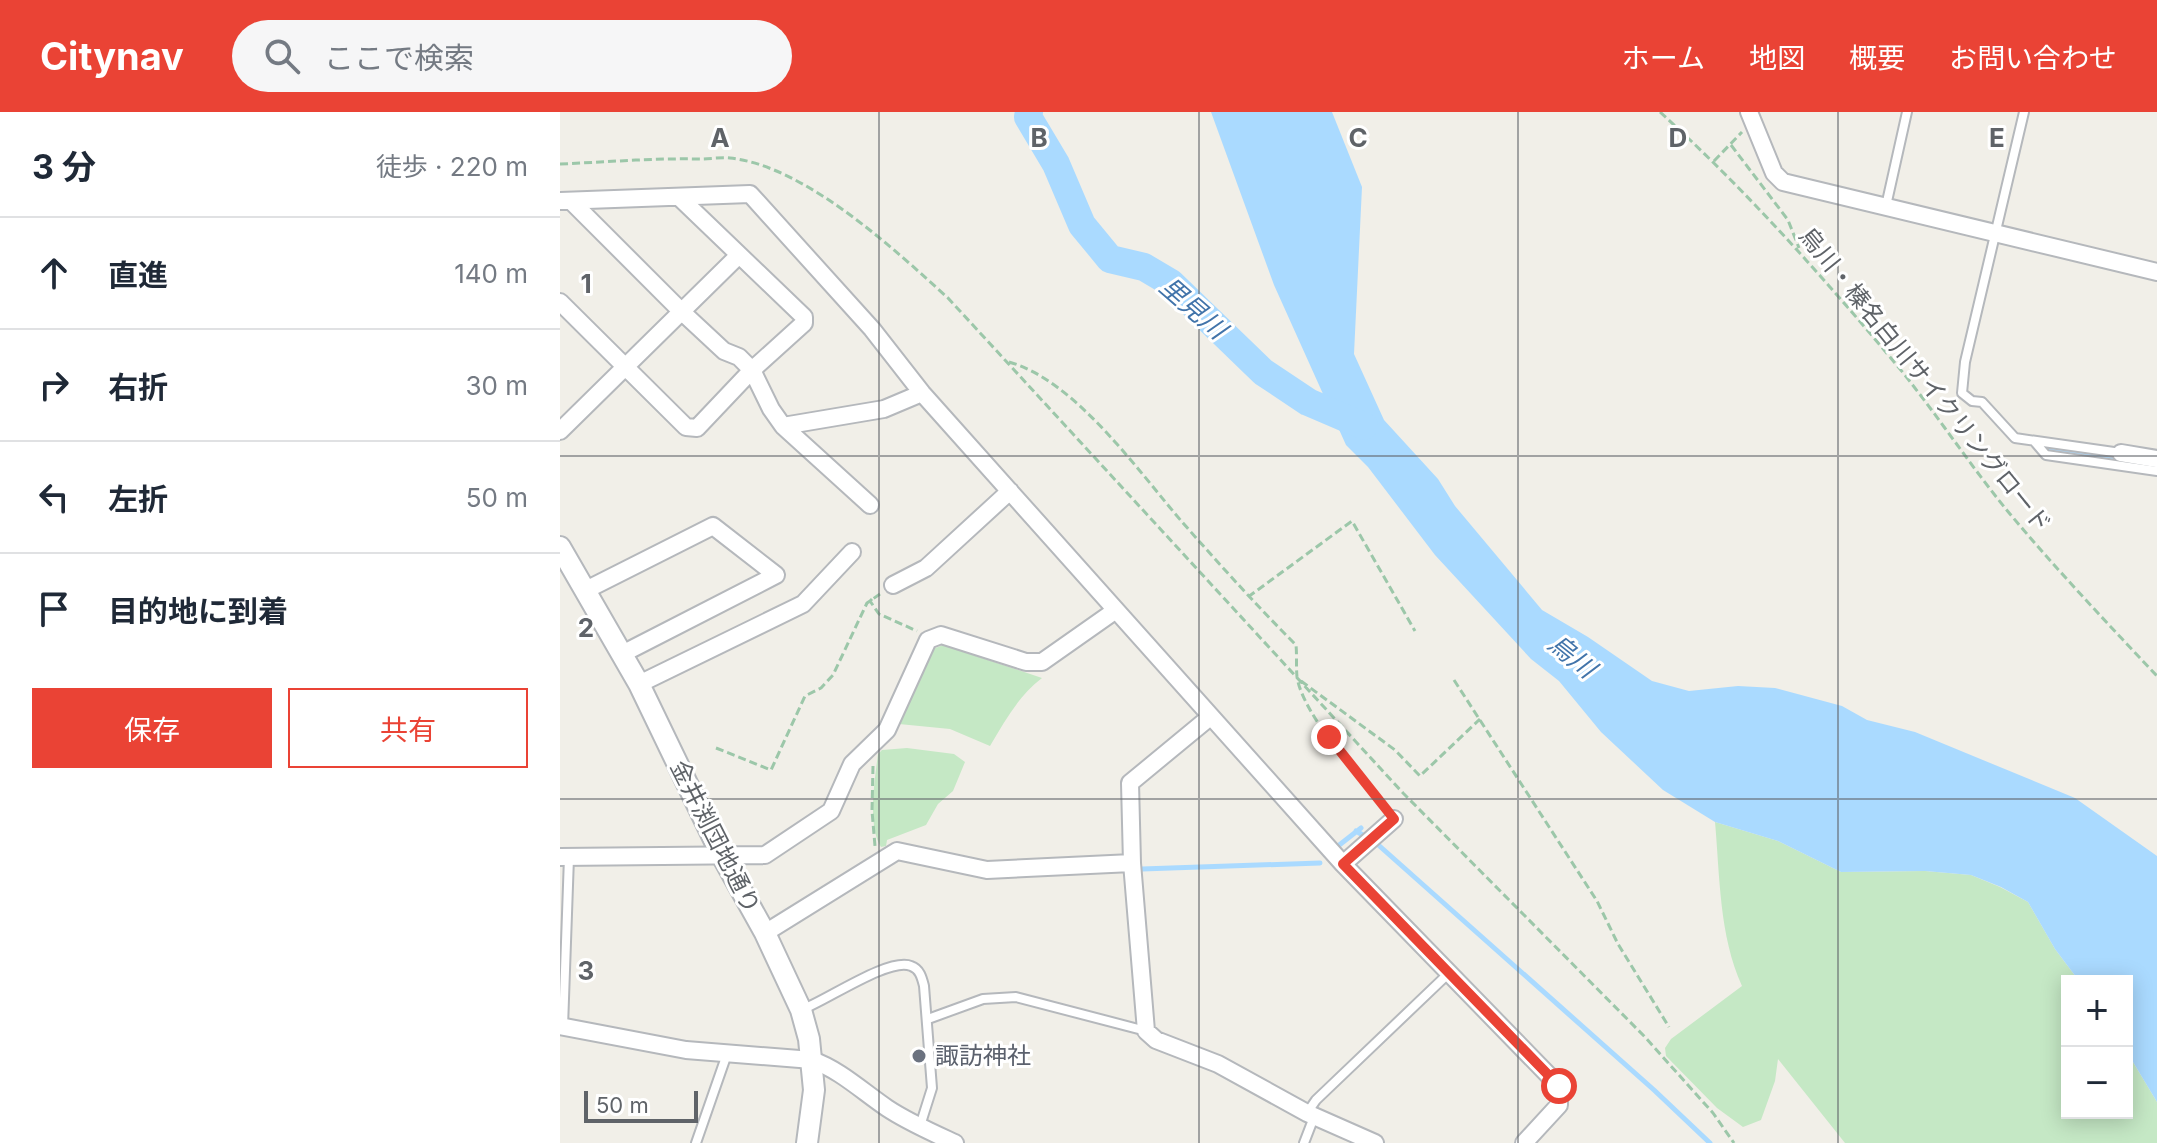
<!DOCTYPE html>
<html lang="ja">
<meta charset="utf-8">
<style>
:root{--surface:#fff;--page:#f6f6f7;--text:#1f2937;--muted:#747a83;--line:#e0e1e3;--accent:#ea4335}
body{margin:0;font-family:Inter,"Noto Sans JP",sans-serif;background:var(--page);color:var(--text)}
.controls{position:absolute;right:24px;bottom:24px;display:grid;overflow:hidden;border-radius:0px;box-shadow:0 4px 20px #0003}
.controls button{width:72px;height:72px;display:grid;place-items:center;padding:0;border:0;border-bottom:2px solid var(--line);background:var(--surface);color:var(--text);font:40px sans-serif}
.scale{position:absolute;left:24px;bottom:20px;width:114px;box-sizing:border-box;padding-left:8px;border:4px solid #5f6368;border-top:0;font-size:22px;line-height:28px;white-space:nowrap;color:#5f6368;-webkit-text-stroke:6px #fff;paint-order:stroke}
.stop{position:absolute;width:24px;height:24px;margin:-18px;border:6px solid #ea4335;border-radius:50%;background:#fff}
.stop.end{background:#ea4335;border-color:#fff;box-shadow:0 2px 8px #0008}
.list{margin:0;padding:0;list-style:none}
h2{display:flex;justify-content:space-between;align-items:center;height:104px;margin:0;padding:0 32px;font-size:34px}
h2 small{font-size:26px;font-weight:400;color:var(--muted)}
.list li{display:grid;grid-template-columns:52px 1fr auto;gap:24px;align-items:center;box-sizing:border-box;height:112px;padding:0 32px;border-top:2px solid var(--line)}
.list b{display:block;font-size:30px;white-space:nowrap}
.list em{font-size:26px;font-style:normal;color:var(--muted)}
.actions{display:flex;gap:16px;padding:24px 32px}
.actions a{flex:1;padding:18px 0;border:2px solid var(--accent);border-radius:0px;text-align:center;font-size:28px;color:var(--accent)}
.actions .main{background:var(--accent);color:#fff}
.icon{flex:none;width:44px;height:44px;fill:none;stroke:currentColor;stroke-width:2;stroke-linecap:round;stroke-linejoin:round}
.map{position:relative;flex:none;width:1597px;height:1031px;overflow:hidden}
header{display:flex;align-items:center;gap:48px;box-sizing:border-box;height:112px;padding:0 40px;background:var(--accent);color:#fff}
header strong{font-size:38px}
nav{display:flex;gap:44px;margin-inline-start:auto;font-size:28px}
.search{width:560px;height:72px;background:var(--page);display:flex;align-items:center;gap:20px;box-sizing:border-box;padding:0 28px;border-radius:44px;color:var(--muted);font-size:30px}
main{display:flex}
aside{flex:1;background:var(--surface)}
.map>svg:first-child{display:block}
</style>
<header>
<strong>Citynav</strong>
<div class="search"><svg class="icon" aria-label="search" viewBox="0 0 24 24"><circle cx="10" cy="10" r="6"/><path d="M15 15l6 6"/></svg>ここで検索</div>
<nav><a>ホーム</a><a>地図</a><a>概要</a><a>お問い合わせ</a></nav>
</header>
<main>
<aside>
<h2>3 分<small>徒歩 · 220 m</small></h2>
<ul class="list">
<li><svg class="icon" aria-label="ahead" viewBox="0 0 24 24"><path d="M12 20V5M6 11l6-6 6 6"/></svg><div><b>直進</b></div><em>140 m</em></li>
<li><svg class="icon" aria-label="right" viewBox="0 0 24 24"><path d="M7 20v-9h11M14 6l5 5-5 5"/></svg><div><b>右折</b></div><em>30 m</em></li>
<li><svg class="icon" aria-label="left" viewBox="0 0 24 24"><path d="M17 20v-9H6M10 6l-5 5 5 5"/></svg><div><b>左折</b></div><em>50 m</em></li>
<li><svg class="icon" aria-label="arrive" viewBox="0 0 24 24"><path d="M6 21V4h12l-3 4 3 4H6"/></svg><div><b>目的地に到着</b></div></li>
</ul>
<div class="actions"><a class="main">保存</a><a>共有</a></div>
</aside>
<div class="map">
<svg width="1597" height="1031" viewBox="0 0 1597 1031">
<rect width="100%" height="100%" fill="#f1efe8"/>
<!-- green -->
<path fill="#c5e8c5" d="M383,533l99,33c-23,17 -37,43 -52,68l-40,-17 -51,-5 34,-75z
M347,636l47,6 11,8 -12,29 -15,13 -12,21 -39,15 -1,6 -5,1c-14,-21 -6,-69 -3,-93l4,-4z
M1155,710l63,19 63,31 84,-1 46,4 29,12 28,15 27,47 24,32h-12v132h60v-61l30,50v41h-312l-67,-84 -3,22 -14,39 -18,7 -26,-19 -51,-52 -1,-8 6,-9 71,-53c-23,-51 -22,-109 -27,-164z"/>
<!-- water -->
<path fill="#aadaff" d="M651,0h121l30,75 -8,167 30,66 54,59 17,27 87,104 46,27 64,44 37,10 49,-5 37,2 67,18 25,14 48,12 160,66 82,58v246l-30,-50v-71h-48l-24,-32 -27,-47 -27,-15 -30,-12 -46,-4 -84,1 -63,-31 -63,-19 -52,-32 -62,-58 -42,-51 -28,-22 -96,-104 -67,-88 -22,-22 -72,-160z"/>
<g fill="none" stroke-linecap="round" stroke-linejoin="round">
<!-- stream -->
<path stroke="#aadaff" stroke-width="5" d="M1483,336l78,12
M796,719l10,6
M815,730l279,248 56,53
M778,734l23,-18
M582,757l178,-6"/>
<!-- river -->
<path stroke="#aadaff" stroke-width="28" d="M469,0l-1,5 28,47 26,61 28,34 34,8 27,16 92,89 45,30 56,24"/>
<defs>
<path id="service" d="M1464,0l-59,250 -3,31 10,8 10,1 33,36 106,15
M1326,94l21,-94
M1474,329l12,14 111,16
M241,898c25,-9 88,-53 110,-44 9,3 11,12 13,20l8,102 -12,38
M368,907l55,-20 33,-2 130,34
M3,915l6,-170
M747,1001l9,-13 133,-127
M136,1031l31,-89
M744,1031l10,-26"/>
<path id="minor" d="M1189,0l25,61 9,9 374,90
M0,89l190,-7 122,135 50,64 421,471 216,222v19l-35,38
M11,89l110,110 43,40 15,6 13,13 19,39 12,17 87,79
M0,190l126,125 11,1 55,-58 52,-47v-6l-125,-120
M223,314l101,-17 38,-16
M0,319l179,-176
M1561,341l36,6
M333,473l33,-17 84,-77
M26,478l127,-64 63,49 -154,79
M79,572l164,-80 49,-52
M650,605l-80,66 2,80 14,168 10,9 62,24 89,49 68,30
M0,745l205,-2 66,-44 21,-47 35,-34 41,-90 13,-5 85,27h16l74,-52
M783,752l51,-45
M205,821l132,-82 90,19 145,-7
M0,914l126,24 126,10c28,10 50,31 75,48 21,14 44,24 68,35"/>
<path id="tertiary" d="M0,435l79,137 82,170 44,79 36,77 8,29 5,51 -7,53"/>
</defs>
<!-- service casing -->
<use href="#service" stroke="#b5b8bc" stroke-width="12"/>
<!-- minor casing -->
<use href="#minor" stroke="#b5b8bc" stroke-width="20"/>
<!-- tertiary casing -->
<use href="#tertiary" stroke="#b5b8bc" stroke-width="24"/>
<!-- path -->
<path stroke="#9cc7a9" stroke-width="3" stroke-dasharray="8 4" stroke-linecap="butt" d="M1100,0c87,79 165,167 240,257 38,47 72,99 110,145 47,56 97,109 147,162
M1171,33l57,75 11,28
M1154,49l28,-29
M0,52c47,-2 93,-6 140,-5 10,0 21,-2 30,-1 75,8 164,91 218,140l455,495 241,243 69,77 21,30
M449,250c67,19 129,109 174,161 37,42 74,83 113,122 1,10 0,21 1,32 6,38 62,99 87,130
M688,485l104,-76 63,110
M312,487l-2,2 9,13 38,17
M894,568l143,221 21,43 51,83
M741,569l94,69 25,26 60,-57
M156,636l55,22 34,-74 16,-8 12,-13 34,-72 13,-9
M313,654l-1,45 3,35"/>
<!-- service -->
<use href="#service" stroke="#fff" stroke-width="8"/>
<!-- minor -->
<use href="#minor" stroke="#fff" stroke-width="16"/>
<!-- tertiary -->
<use href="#tertiary" stroke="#fff" stroke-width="20"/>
</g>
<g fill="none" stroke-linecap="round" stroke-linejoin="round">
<!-- route -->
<path stroke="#ea4335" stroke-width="10" d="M769,625l65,82 -51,45 216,222"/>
</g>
<!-- grid -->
<path fill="none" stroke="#5f6368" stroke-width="2" stroke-opacity="0.55" d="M319,0v1031M639,0v1031M958,0v1031M1278,0v1031M0,344h1597M0,687h1597"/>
<!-- markers -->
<circle fill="#6b7280" stroke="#fff" stroke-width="3" cx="359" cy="944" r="8"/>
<g text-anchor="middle" stroke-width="6" stroke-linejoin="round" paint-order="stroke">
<!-- street labels -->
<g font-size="24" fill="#5f6368" stroke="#fff">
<text transform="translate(1365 268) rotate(51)" y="8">烏川・榛名白川サイクリングロード</text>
<text transform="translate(155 725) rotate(63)" y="8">金井渕団地通り</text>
</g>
<!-- worship labels -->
<g font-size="24" fill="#5b616d" stroke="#fff" text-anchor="start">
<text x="375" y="952">諏訪神社</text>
</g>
<!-- water labels -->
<g font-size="26" font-style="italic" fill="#4174aa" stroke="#fff">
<text transform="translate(633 196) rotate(41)" y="9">里見川</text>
<text transform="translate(1012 544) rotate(39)" y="9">烏川</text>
</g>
</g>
<g font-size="26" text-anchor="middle" font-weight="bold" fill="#5f6368" stroke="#fff" stroke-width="6" stroke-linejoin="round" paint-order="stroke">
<text x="160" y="35">A</text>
<text x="479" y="35">B</text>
<text x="798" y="35">C</text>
<text x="1118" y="35">D</text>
<text x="1437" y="35">E</text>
<text x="26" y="181">1</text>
<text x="26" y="525">2</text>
<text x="26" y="868">3</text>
</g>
</svg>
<div class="controls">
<button>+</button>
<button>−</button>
</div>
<div class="scale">50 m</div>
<div class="stop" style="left:999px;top:974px"></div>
<div class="stop end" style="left:769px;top:625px"></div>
</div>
</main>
